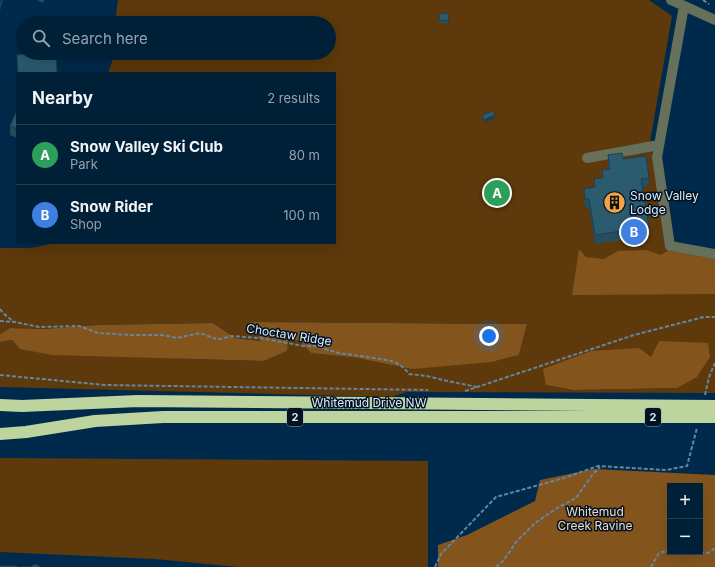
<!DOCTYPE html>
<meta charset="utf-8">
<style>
:root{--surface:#002038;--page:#0e2d43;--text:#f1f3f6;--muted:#95a3ae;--line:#223e53;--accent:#f4a444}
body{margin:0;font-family:Inter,sans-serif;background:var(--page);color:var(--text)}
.controls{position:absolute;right:12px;bottom:12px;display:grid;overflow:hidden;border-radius:0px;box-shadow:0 4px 16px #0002}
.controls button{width:36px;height:36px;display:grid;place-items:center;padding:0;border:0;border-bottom:1px solid var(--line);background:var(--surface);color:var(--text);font:20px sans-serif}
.you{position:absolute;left:489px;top:336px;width:14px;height:14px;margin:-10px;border:3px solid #fff;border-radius:50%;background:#1a73e8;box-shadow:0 0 0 6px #1a73e833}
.badge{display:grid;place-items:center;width:26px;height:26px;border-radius:50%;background:var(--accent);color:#fff;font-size:13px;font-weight:700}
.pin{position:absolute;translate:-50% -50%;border:2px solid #fff;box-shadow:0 1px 4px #0006}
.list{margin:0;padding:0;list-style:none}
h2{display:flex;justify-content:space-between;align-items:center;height:52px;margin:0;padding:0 16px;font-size:17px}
h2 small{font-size:13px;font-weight:400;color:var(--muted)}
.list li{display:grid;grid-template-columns:26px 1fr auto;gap:12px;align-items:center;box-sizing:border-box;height:60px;padding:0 16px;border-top:1px solid var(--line)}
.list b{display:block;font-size:15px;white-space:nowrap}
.list p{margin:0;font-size:13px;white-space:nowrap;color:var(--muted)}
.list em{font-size:13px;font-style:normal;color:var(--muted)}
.icon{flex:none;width:22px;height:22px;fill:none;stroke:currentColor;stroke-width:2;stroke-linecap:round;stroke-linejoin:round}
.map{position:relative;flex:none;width:715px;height:567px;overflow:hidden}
.search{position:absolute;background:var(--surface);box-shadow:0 4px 16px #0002;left:16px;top:16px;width:320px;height:44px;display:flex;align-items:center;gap:10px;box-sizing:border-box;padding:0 14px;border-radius:22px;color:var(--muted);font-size:15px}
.panel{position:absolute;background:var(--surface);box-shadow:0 4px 16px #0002;left:16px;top:72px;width:320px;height:172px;border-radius:0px}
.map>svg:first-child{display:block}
</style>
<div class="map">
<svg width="715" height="567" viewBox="0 0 715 567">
<rect width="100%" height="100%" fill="#002a4b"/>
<!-- green -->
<path fill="#5d390b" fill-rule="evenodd" d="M118,0h531l23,16 -22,126 18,105 47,10v136l-308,-1 -16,5 -391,-10v-45l12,-2 8,9 169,10 75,2 23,-10v-12l13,2 11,12 47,5 134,4 27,-7 8,-31 -277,-2 12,19 -27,-3 -22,-15 -115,2 -55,4 -33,-1 -10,6v-86h31l25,-5h279v-170h-227l7,-20h214v-30h-214zM651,358l26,30 -104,2 -27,-5z
M0,458l428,3v106h-190l-83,-8 -155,-7z"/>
<!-- forest -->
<path fill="#83551d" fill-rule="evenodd" d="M579,249l7,8 18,2 14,-8 28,-1 14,5 8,-4 47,8v35l-143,1z
M249,322l278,2 -8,31 -27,7 -80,7 -54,-11 -47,-5 -11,-12 -12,-2 -1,12 -23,10 -212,-6 -32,-6 -8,-9 -12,2v-8l10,-6 33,1 55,-4 115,-2 22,15 26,3z
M659,341l49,2 2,14 -13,20 -20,11 -104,2 -27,-5 -3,-16 48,-18 48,-3 12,9z
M594,469l121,6v92h-277v-22l29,-10 68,-34 5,-21zM670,486h30v66h-30z"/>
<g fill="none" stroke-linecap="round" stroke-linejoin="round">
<!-- path -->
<path stroke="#66859f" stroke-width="2" stroke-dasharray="4 2" stroke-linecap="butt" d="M703,0l6,4
M0,309l3,4 11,9
M0,321l15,1 24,5 40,-1 19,7 33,2h31l15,3 23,-5 16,6h4l12,-3 27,2 45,8h11l24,7 42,6 14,3 9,6 5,6 18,2 16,4 34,7
M0,375l105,10 323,5
M465,391l169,-56 70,-18h11
M705,395l4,-18 6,-14
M700,552l8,1 7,-5
M435,567l6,-13 55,-57 68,-19 34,-12 68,4 21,-4 10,-38
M496,567l7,-6 14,-20 18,-18 22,-15 19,-10 17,-24 7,-7
M651,567l8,-14 11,-3"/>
<!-- minor -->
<path stroke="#66705b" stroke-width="10" d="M671,0l44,20
M684,6l-27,151 13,89 45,8
M587,158l72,-13"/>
<!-- highway -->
<path stroke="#bdd49f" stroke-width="12" d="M0,405l22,1 116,-5 453,4
M0,434l26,-2 69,-11 68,-4h427"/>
<!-- highway-bridge -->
<path stroke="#bdd49f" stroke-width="12" d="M591,405l124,1
M590,417h125"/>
</g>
<!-- wall -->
<path fill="#254e5f" d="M37,0h7l-1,3z
M449,17l-1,7 -9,-1v-3z
M17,110v28l-7,-3v-9z
M608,155l15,4 26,19v8l-6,1 6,40v9l-54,8 -6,-36h-4l-1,-10v-9l10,-2v-8l8,-1v-8l7,-1 -1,-5z"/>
<!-- shaded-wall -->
<path fill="#1e404e" d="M1,0h2v1l-3,10v-9z
M495,115v3l-11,5v-3z"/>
<!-- building -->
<path fill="#2b5b6f" stroke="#1e404e" d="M440,13l9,1 -1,7 -9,-1z
M48,53v5l8,-1 1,16h-39l-1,-18z
M17,110v19l-7,-3z
M493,111l2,4 -11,5 -2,-5z
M622,153l1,6 23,-3 3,22 -8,1 8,48 -54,8 -6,-36h-4l-1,-10 11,-2 -1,-8 9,-1 -1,-8 8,-1 -2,-14z
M33,565h5l2,2h-18h8z
M0,566h17v1h-17z"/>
<!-- icons -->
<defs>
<symbol id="building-disc" viewBox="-11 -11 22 22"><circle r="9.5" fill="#f4a444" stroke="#031221"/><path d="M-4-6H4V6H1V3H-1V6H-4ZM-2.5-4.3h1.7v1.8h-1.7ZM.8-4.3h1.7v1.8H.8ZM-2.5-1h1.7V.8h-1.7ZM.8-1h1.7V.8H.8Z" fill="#111"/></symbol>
</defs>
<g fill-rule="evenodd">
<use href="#building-disc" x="602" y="190" width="25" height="25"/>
</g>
<g text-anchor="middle" stroke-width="3" stroke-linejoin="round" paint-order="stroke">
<!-- shield labels -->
<g fill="#031221" stroke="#99aaba" stroke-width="1">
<rect x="287" y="408" width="16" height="18" rx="3"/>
<rect x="645" y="408" width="16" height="18" rx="3"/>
</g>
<g font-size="11" font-weight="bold" fill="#d9ebfc">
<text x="295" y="421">2</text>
<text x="653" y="421">2</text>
</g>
<!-- poi labels -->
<g font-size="12" fill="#d9ebfc" stroke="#031221" text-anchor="start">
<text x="630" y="200">Snow Valley<tspan x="630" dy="14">Lodge</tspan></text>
</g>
<!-- street labels -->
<g font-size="12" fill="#d9ebfc" stroke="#031221">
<text transform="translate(289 335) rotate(9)" y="4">Choctaw Ridge</text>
<text x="369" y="407">Whitemud Drive NW</text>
</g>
<!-- park labels -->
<g font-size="12" fill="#efdac5" stroke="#031221">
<text x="595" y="516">Whitemud<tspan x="595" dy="14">Creek Ravine</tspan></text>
</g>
</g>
</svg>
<div class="controls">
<button>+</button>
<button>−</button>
</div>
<div class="you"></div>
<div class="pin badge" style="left:497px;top:193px;background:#2e9e5b">A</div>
<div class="pin badge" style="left:634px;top:232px;background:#3f7fe0">B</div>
<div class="search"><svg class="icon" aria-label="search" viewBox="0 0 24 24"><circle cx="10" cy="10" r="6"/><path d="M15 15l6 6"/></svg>Search here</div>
<section class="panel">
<h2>Nearby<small>2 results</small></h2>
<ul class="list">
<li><span class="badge" style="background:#2e9e5b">A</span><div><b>Snow Valley Ski Club</b><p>Park</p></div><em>80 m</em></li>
<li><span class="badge" style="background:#3f7fe0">B</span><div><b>Snow Rider</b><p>Shop</p></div><em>100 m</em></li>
</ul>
</section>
</div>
